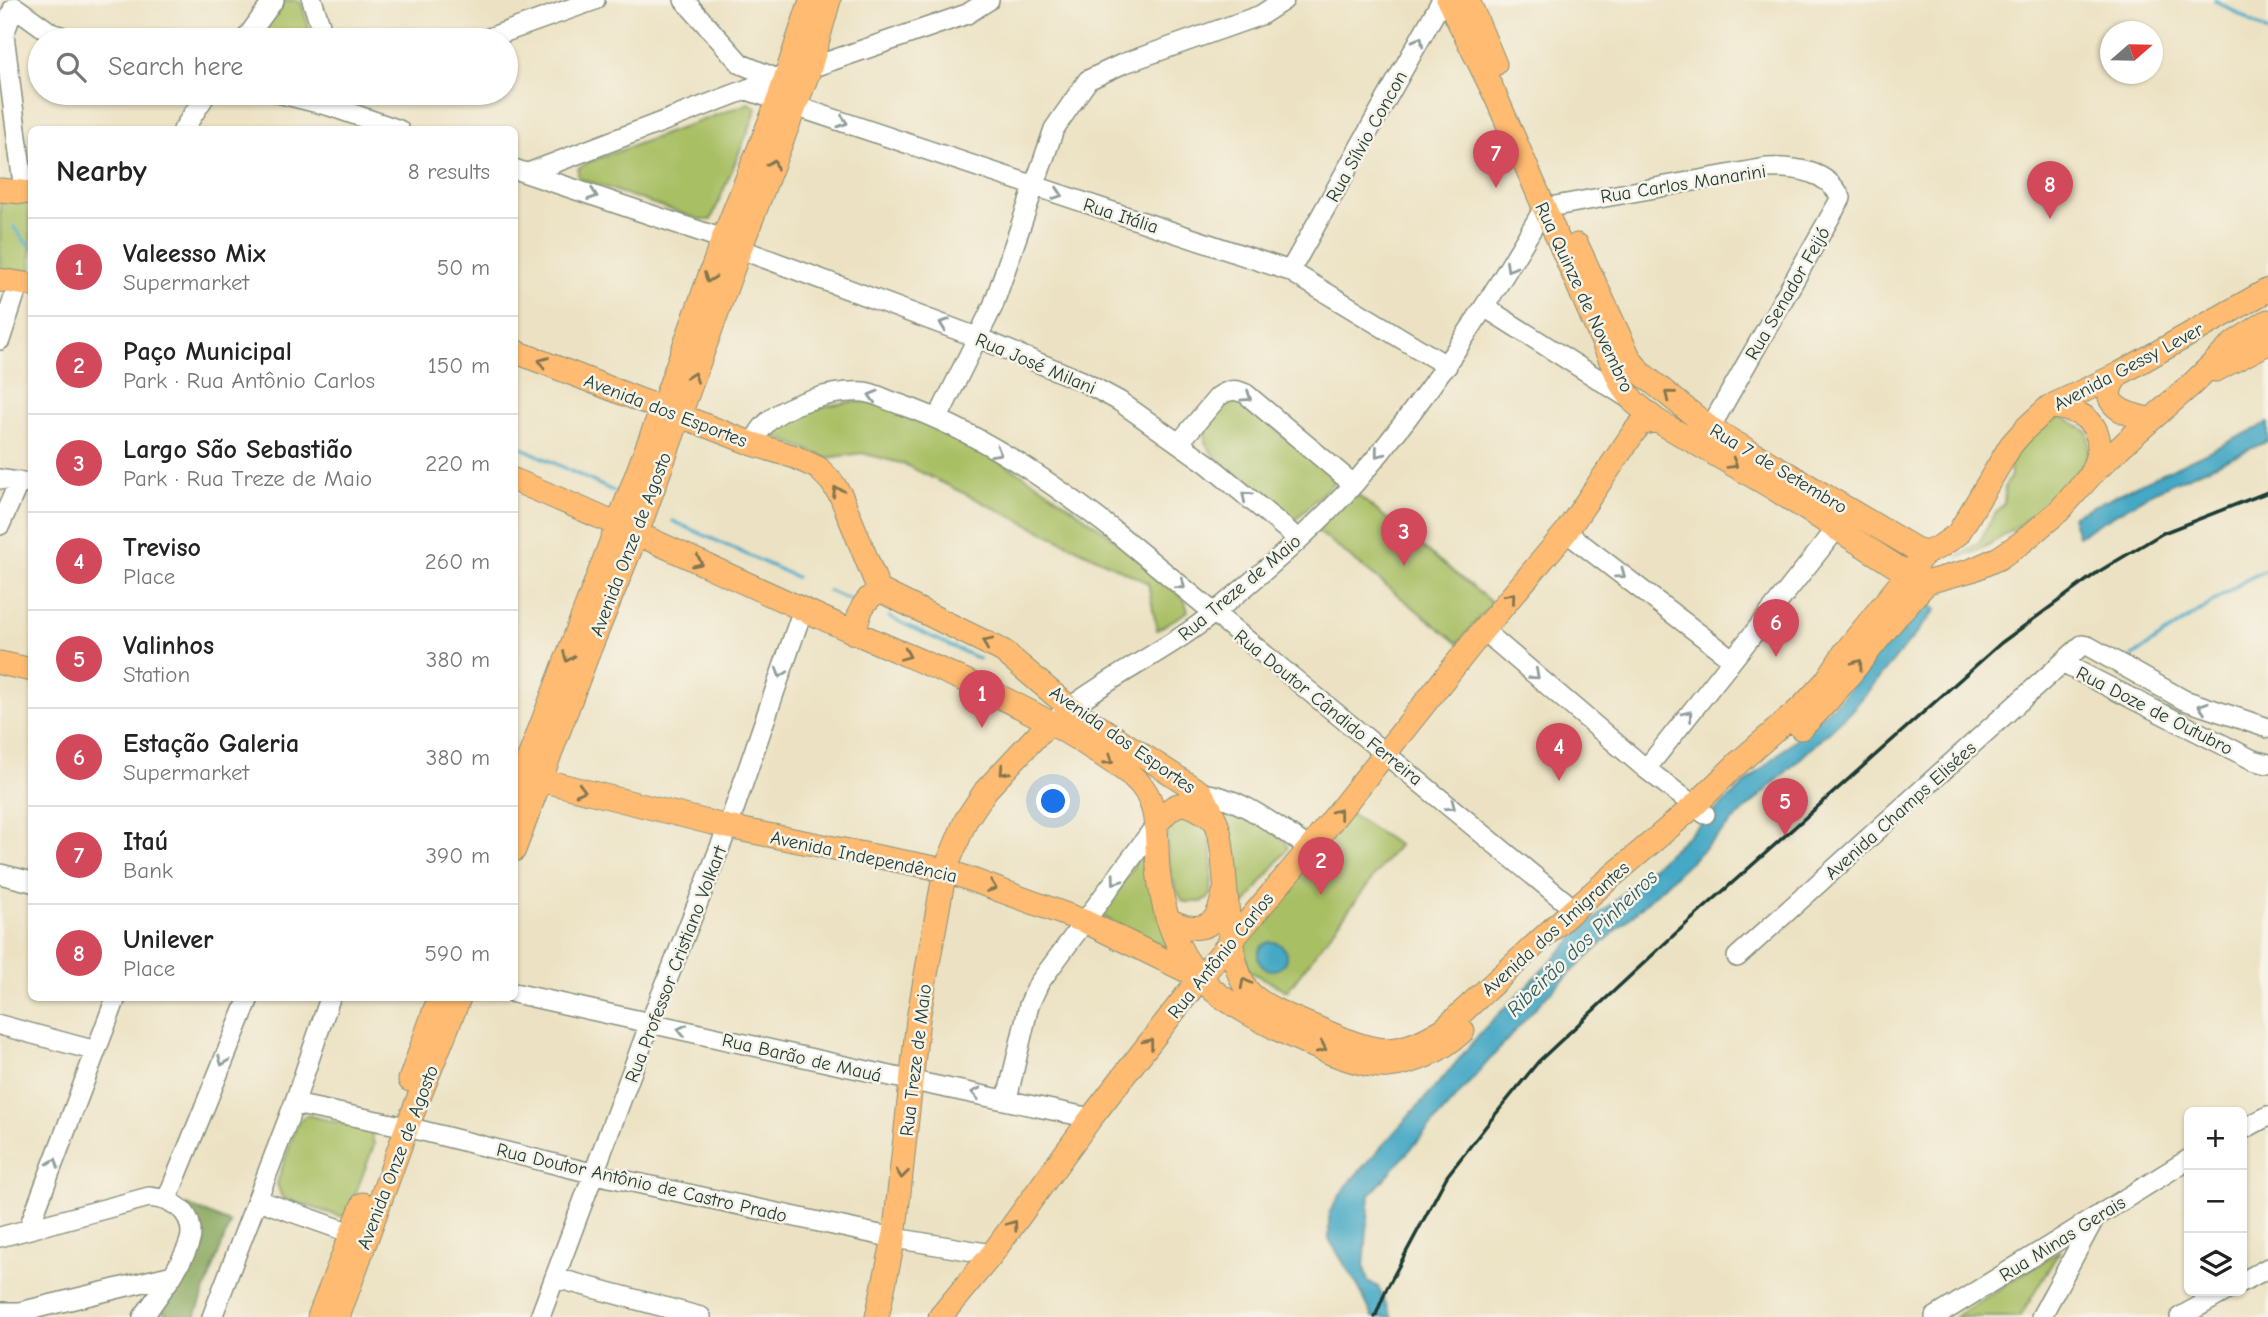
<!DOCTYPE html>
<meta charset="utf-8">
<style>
:root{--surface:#fff;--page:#f2f2f2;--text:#222;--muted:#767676;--line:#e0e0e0;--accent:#d1495b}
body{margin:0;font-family:"Comic Neue",sans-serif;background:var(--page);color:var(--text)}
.controls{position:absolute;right:21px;bottom:21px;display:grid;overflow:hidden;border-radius:10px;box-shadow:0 2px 5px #0004}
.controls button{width:63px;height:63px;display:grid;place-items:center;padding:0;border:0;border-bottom:2px solid var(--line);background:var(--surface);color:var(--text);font:35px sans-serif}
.compass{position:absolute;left:2100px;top:21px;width:63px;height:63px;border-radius:50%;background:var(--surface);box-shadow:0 2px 5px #0004;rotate:70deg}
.you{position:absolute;left:1054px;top:802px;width:24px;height:24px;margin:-18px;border:5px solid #fff;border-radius:50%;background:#1a73e8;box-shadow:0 0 0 10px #1a73e833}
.badge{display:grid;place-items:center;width:46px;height:46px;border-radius:50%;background:var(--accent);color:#fff;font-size:23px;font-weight:700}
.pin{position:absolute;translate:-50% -58px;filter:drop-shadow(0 2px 4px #0008)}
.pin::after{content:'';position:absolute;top:37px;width:24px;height:21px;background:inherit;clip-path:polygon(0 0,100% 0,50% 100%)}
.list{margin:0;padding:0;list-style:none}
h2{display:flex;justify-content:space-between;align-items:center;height:91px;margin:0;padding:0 28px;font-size:30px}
h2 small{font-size:23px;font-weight:400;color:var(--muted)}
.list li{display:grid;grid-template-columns:46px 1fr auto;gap:21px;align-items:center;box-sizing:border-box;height:98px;padding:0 28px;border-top:2px solid var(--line)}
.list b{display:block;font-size:26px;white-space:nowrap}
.list p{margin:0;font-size:23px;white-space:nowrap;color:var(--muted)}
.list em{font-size:23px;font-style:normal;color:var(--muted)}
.icon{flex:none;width:38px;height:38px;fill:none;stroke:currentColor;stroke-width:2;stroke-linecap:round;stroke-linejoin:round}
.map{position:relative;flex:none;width:2268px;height:1317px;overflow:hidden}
.search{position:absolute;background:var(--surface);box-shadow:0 2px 5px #0004;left:28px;top:28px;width:490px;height:77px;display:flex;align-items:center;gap:18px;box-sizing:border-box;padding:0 24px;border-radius:38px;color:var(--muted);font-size:26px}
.panel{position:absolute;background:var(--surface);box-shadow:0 2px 5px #0004;left:28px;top:126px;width:490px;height:875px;border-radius:10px}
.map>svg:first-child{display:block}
</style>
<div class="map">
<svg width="2268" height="1317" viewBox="0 0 2268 1317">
<rect width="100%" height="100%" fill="#f7f3e8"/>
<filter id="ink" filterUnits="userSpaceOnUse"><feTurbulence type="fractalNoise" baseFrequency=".0143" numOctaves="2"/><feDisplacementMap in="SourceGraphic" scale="14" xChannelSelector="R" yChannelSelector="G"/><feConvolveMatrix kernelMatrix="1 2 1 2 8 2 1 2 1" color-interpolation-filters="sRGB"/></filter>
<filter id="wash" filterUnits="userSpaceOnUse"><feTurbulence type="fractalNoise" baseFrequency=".00686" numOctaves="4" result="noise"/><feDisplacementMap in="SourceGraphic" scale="28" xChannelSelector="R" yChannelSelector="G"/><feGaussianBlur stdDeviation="1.57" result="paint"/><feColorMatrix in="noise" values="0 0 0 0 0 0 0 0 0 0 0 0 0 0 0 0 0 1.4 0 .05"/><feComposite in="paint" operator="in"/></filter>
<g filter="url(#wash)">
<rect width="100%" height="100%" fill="#ece2c3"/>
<!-- green -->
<path fill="#a9bf64" stroke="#647e4c" stroke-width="2" d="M296,0l5,3 12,37h-57l28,-39z
M749,103l7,4 -2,10 -43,103h-10l-123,-42v-9l11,-7z
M0,197l31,5v73l-31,-4z
M1239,399l98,80 -44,43 -77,-63 -11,-17 1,-19 21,-23z
M850,402h23l49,15 115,66 70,50 77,66 4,12 -31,19 -9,-47 -244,-119 -42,-11 -35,5 -53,-22 4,-13 47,-17z
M2064,417l24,15c0,7 3,15 0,22 -11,32 -97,98 -131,104l23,-17 13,-25 11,-13 1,-17 6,-10 -1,-10 12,-24 30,-24z
M1355,493l137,110 -34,40 -143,-114z
M1223,812h17l45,28 3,8 -48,63h-2z
M1347,812l51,33 -111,146 -38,-20 -6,-26z
M1179,814c4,1 12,1 16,3 24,11 16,57 16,78l-9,7h-18c-17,-22 -16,-51 -17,-77z
M1145,848l26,102 -70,-34z
M306,1115l65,15 3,15 -27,71h-8l-57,-18 -5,-15 21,-62z
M2060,1250l-40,67h-65z"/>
<!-- forest -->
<path fill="#86a65a" stroke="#527247" stroke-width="2" d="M187,1205l43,18 -35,94h-26l-9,-8 25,-35 9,-24z"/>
<!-- water -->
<path fill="#45a8c5" stroke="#32727c" stroke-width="2" d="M2268,423v18l-113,50 -77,45 -6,-20z
M1923,597l13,13 -84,100 -307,287 -175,198 -6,72 4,14 10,6 14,30h-19l-14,-29 -30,-49v-26l16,-26 101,-112 36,-44 98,-99 262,-235z
M1258 956a14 14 0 1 1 28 0a14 14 0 1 1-28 0Z"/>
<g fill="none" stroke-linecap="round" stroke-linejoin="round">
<!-- stream -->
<path stroke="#45a8c5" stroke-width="3.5" d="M2215,0l53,32
M14,227l13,17 5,2
M514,444l101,48
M673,521l123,56
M829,591l23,10
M889,617l90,42
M2133,656l111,-75 24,-12"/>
</g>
</g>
<g filter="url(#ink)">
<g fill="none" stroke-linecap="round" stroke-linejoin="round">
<defs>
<path id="minor" d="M312,0l13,40
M684,0l57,64 34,14
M15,7l36,26 22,7
M13,9l-9,26 20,157
M245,40l29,-40
M483,40l112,-40
M810,68l157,-54 22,-14
M747,90l543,181 157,95
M278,93l52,13 69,24
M183,130l24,-37
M514,169l209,70
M528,173l259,-99
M740,249l239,89 103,43 37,20 89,63 90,75
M1290,271l152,-271
M1486,308l147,93
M0,340l19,-58
M938,418l55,-112 61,-177 34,-49 34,-16 139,-49 23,-15
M1179,443l39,-46c11,-8 17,-8 28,-3l107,90
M753,444c3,-6 6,-13 11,-18 20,-23 70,-36 100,-34 11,1 24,9 35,12 78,27 148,75 213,125l462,380
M0,479l30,5
M0,525l19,-43
M1566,532l166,127
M1483,630l163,139 59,45
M2062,663l191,97 15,4
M1060,715c48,-38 106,-63 155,-103 48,-39 98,-82 140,-129 73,-85 133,-178 189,-275l222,-40c29,-1 61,2 75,30l-131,230
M1646,769l199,-251
M1201,793c41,4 75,34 109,55
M0,874l32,8
M1737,957l345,-312 6,1 96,54 84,28
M514,993l399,88 178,37
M0,1025l96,26
M1007,1099l22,-94 10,-22 117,-158
M294,1104l113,23 188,47 299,64 98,16
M2242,1130l26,-14
M167,1199l82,-201
M258,1200l93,33
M29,1227l87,-229
M0,1237l149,-40c20,2 42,11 42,36 0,14 -12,30 -18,42l-153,37h-20
M556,1278l145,39
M2242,1282l26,-14
M143,1317l30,-42
M212,1317l82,-213 36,-106
M540,1317l110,-294 78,-196 75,-218
M1935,1317l254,-158
M2041,1317l52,-96
M2180,1317l46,-26"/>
<path id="major" d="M1448,0l48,97 125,287 13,18 22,18 117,68 127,81 21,10
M1468,0l27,64
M0,190l32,3
M1577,245l53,114 11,14 69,55 214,126
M0,280l32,5
M514,351l239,93 42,13 23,11 13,13 10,15 38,94 124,61 67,57 131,85c8,12 14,24 18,38 10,39 3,138 34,165 21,17 52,26 76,37 49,21 67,25 115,-4l130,-120 120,-103 44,-43 64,-56 24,-26 19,-29 79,-98 17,-8 17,-12 53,-89 15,-17 23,-21 70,-33 149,-84
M2216,370l52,-27
M2119,374c-26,30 7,41 31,45
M2049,407c26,1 50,11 50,41 -1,9 -6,19 -8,27
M514,480c116,48 228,103 342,153 83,37 167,68 243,120 11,8 24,15 34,24 31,26 21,66 26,101 3,22 8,44 18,64 8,18 21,35 36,48 30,25 137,80 175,76 29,-3 53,-15 75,-35
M1928,582l44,-12 27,-12 22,-15 38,-32 32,-36 37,-35 64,-56 43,-42 33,-21
M854,633c6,-22 7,-30 25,-43
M0,663l32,7
M1801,728c48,-44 80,-100 127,-146
M525,776l203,51 217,43 141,52 111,54
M514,797l148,-389 61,-169 55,-138 33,-101
M1156,825c23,-30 31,-24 60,-4
M514,850l74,-197 49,-120 103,-284 70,-181 19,-68
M1167,918c14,10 40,16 50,-3 4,-7 5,-15 7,-22
M410,1080l29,-82
M319,1317l44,-113
M338,1317l69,-190 52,-129
M877,1317l17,-79 24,-219 27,-149 21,-50 20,-30 56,-60 10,-8
M940,1317l52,-63 99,-136 109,-140 110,-130 173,-218 83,-98 68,-100 7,-8 15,-4"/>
</defs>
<!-- minor casing -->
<use href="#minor" stroke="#86907c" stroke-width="22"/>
<!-- major casing -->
<use href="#major" stroke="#86907c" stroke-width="25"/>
<!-- minor -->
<use href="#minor" stroke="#fff" stroke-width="19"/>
<!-- major -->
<use href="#major" stroke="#febb71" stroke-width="23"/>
<!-- rail -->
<path stroke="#1f3d34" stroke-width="3.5" d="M1375,1317l11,-27 61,-114 43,-55 48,-59 137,-128 326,-291 97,-71 65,-39 105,-41"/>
</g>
<!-- one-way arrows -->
<defs><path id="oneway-chevron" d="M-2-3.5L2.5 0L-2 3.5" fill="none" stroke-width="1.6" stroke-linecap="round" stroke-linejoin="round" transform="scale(1.75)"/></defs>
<g stroke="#8f9e9a">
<use href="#oneway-chevron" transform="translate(1419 41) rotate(-61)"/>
<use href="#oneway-chevron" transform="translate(843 122) rotate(18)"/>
<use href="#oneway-chevron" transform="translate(1058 194) rotate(18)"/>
<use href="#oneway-chevron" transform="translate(593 195) rotate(19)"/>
<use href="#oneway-chevron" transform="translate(1510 267) rotate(120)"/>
<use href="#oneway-chevron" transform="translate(944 324) rotate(-159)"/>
<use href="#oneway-chevron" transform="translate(873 396) rotate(-164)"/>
<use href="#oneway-chevron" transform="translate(1247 397) rotate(34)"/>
<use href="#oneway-chevron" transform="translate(997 452) rotate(30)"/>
<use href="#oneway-chevron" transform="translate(1379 453) rotate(129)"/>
<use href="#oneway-chevron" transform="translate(1246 496) rotate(-140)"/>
<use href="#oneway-chevron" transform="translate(1621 574) rotate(37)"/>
<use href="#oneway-chevron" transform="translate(1181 585) rotate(39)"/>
<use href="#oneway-chevron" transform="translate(781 673) rotate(109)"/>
<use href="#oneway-chevron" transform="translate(1535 675) rotate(40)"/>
<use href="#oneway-chevron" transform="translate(2203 707) rotate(-162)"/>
<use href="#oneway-chevron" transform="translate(1688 715) rotate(-52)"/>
<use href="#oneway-chevron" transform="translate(1451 806) rotate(38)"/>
<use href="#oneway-chevron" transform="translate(1116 880) rotate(126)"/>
<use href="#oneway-chevron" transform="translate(682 1030) rotate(-167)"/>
<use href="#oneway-chevron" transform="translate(223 1061) rotate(112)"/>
<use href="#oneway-chevron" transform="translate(976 1093) rotate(-169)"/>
<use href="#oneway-chevron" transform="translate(54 1163) rotate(-69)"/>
</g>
<g stroke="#83764f">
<use href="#oneway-chevron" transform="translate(773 164) rotate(-69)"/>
<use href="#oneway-chevron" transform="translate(709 278) rotate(110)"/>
<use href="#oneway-chevron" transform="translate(543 362) rotate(-159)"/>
<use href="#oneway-chevron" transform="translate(693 377) rotate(-70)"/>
<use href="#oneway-chevron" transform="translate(1669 395) rotate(-141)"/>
<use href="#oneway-chevron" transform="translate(1733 464) rotate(31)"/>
<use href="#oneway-chevron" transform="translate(837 491) rotate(-121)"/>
<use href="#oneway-chevron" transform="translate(698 562) rotate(24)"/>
<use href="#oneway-chevron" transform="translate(1511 597) rotate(-50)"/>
<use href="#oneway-chevron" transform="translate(987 643) rotate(-155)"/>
<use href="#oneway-chevron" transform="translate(906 655) rotate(23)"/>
<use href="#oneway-chevron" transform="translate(568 657) rotate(111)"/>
<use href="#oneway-chevron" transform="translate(1858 664) rotate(-54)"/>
<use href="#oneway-chevron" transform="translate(1109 760) rotate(35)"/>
<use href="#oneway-chevron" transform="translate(1004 771) rotate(133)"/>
<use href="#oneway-chevron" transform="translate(581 790) rotate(14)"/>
<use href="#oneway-chevron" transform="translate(1338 813) rotate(-52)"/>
<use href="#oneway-chevron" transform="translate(992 887) rotate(20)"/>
<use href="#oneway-chevron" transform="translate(1245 983) rotate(-117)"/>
<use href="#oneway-chevron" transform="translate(1149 1043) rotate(-52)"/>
<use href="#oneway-chevron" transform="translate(1322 1048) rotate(25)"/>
<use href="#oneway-chevron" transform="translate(902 1174) rotate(97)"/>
<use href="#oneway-chevron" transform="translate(1013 1225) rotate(-54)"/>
</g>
</g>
<g text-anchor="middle" stroke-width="5" stroke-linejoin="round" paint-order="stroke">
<!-- street labels -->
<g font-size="19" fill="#1f3d34" stroke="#f7f3e8">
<text transform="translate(1366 136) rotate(-61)" y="7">Rua Sílvio Concon</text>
<text transform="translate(1683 183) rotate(-9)" y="7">Rua Carlos Manarini</text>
<text transform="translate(1121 215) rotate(18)" y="7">Rua Itália</text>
<text transform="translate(1787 293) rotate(-60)" y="7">Rua Senador Feijó</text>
<text transform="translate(1585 297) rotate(65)" y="7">Rua Quinze de Novembro</text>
<text transform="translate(1036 363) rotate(23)" y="7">Rua José Milani</text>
<text transform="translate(2128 366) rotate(-28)" y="7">Avenida Gessy Lever</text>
<text transform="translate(666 410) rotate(21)" y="7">Avenida dos Esportes</text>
<text transform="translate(1779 468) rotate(31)" y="7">Rua 7 de Setembro</text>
<text transform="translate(630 544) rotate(-69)" y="7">Avenida Onze de Agosto</text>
<text transform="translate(1239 587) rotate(-40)" y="7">Rua Treze de Maio</text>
<text transform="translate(1329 707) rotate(39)" y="7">Rua Doutor Cândido Ferreira</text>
<text transform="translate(2155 710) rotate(27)" y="7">Rua Doze de Outubro</text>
<text transform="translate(1123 739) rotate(35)" y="7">Avenida dos Esportes</text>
<text transform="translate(1900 810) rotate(-42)" y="7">Avenida Champs Elisées</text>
<text transform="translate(864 856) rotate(12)" y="7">Avenida Independência</text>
<text transform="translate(1555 928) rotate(-42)" y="7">Avenida dos Imigrantes</text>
<text transform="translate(1220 955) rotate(-51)" y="7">Rua Antônio Carlos</text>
<text transform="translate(675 964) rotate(-69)" y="7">Rua Professor Cristiano Volkart</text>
<text transform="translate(802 1057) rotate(13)" y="7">Rua Barão de Mauá</text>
<text transform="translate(915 1060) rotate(-83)" y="7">Rua Treze de Maio</text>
<text transform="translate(397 1157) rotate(-69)" y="7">Avenida Onze de Agosto</text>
<text transform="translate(642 1182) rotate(13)" y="7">Rua Doutor Antônio de Castro Prado</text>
<text transform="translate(2062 1238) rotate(-32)" y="7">Rua Minas Gerais</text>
</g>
<!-- water labels -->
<g font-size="21" font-style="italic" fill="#2a5d60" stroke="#f7f3e8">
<text transform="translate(1582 943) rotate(-44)" y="7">Ribeirão dos Pinheiros</text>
</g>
</g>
</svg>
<div class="controls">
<button>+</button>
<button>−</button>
<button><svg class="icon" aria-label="layers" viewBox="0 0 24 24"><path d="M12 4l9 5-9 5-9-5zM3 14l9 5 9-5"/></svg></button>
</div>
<svg class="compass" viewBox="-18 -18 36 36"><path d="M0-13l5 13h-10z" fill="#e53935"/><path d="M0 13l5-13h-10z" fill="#767676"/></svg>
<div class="you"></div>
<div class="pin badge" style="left:982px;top:728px">1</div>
<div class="pin badge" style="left:1321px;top:895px">2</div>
<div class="pin badge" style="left:1404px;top:566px">3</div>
<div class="pin badge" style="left:1559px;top:781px">4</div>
<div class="pin badge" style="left:1785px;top:836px">5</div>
<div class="pin badge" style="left:1776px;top:657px">6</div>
<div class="pin badge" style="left:1496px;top:188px">7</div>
<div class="pin badge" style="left:2050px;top:219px">8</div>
<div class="search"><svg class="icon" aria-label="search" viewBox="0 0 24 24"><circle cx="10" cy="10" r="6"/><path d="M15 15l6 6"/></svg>Search here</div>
<section class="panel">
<h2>Nearby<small>8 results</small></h2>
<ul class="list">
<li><span class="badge">1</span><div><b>Valeesso Mix</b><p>Supermarket</p></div><em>50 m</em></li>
<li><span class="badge">2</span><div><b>Paço Municipal</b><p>Park · Rua Antônio Carlos</p></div><em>150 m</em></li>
<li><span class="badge">3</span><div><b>Largo São Sebastião</b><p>Park · Rua Treze de Maio</p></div><em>220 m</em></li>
<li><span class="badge">4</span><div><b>Treviso</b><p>Place</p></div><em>260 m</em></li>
<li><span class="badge">5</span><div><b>Valinhos</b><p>Station</p></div><em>380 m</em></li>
<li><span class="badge">6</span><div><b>Estação Galeria</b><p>Supermarket</p></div><em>380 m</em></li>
<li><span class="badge">7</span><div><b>Itaú</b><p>Bank</p></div><em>390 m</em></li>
<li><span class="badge">8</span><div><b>Unilever</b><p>Place</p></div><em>590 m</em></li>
</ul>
</section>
</div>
